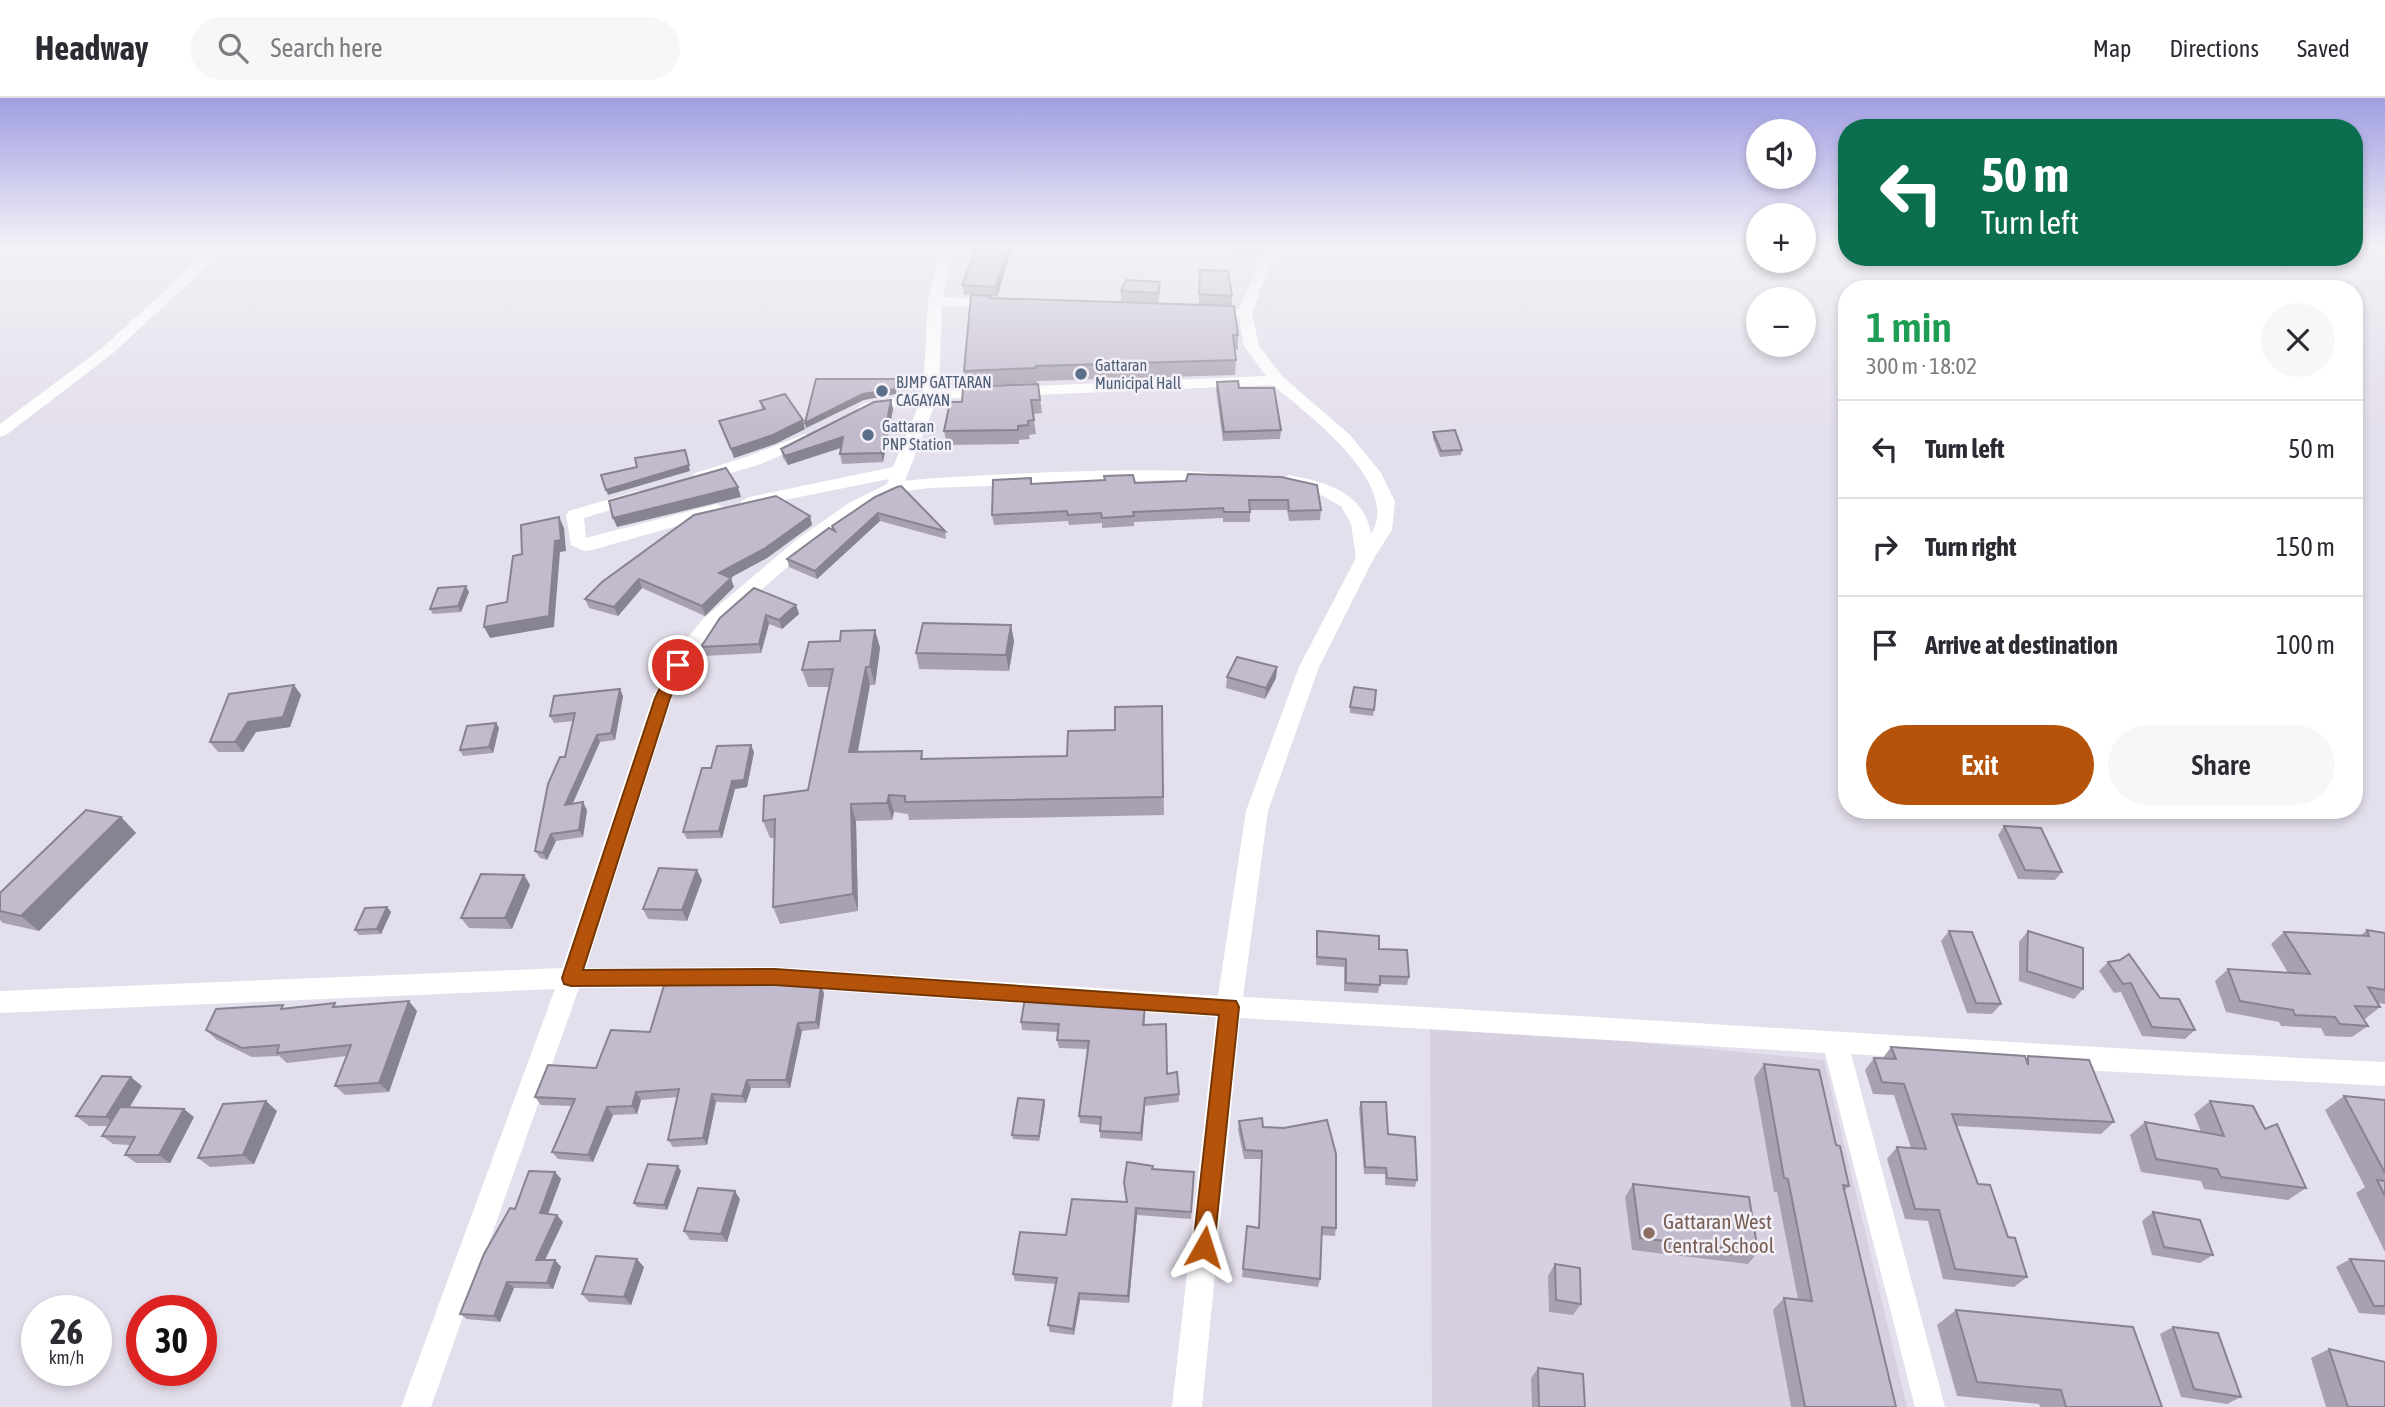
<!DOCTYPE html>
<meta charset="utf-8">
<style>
:root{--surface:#fff;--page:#f7f7f7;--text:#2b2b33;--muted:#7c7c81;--line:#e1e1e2;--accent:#b45309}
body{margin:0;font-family:"Asap Condensed",sans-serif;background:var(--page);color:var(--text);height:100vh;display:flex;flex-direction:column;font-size:26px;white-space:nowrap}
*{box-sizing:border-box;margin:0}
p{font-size:23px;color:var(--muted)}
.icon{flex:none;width:38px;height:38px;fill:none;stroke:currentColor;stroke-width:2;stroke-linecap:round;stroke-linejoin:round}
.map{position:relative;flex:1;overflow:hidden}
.panel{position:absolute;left:1838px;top:182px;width:525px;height:539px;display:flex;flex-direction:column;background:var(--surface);border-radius:28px;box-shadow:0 4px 10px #0003}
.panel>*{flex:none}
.guide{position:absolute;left:1838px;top:21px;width:525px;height:147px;border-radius:28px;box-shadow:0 4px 10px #0003;background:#0b6e4f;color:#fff;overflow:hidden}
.tools{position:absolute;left:1746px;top:21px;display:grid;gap:14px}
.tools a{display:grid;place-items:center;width:70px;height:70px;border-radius:50%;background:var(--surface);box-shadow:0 4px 10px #0003;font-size:35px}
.speed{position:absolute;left:21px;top:1197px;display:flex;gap:14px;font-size:35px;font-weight:700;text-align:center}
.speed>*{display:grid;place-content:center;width:91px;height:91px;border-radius:50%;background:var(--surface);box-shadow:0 4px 10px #0003;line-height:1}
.speed small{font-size:18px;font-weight:400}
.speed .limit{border:10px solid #d22;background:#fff;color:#111}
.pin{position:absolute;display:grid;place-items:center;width:60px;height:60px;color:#fff;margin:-30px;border:4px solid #fff;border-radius:50%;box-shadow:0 2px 7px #0007}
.me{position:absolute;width:77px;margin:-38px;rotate:6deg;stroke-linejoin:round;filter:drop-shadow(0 0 5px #0008)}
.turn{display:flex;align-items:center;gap:24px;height:147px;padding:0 28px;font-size:32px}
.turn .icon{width:91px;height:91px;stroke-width:2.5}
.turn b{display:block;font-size:49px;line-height:60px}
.round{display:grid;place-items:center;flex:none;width:74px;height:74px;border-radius:37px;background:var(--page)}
.overview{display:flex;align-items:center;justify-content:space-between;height:119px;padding:0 28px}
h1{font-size:42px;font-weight:600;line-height:52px;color:#1e9e55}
.cta{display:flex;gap:14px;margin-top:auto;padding:14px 28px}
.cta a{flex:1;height:80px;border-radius:42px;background:var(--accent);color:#fff;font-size:28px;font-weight:600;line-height:80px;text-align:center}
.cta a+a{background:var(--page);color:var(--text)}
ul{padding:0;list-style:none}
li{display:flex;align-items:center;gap:21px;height:98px;padding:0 28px;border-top:2px solid var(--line)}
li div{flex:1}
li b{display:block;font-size:26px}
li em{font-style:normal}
header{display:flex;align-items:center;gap:42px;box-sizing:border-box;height:98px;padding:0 35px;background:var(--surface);border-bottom:2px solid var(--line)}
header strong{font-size:33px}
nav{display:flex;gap:38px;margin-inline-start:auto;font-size:24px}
.search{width:490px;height:63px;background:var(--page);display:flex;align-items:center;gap:18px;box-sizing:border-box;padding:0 24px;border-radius:38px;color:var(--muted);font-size:26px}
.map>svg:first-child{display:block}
.built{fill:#d7d0e0}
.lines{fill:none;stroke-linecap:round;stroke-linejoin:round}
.street{fill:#fff;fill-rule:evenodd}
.wall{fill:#a7a1b0}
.shaded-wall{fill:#888390}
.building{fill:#c2bbcd;stroke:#888390;stroke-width:2}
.route{fill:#b45309;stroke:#753606;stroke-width:2}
.service-dot{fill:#5c6f8a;stroke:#f3f0f8;stroke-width:2.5}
.education-dot{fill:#8d6e63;stroke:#f3f0f8;stroke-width:2.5}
.labels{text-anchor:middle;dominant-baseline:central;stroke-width:5;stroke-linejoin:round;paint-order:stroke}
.far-service-label{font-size:16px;fill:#4e5e75;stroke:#f3f0f8;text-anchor:start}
.near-education-label{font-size:21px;fill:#785e54;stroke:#f3f0f8;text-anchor:start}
</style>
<header>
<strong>Headway</strong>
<div class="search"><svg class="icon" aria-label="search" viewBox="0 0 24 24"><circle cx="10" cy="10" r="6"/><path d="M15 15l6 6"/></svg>Search here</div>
<nav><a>Map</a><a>Directions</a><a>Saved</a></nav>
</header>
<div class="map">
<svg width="2385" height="1309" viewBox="0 0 2385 1309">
<rect width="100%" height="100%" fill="#e4dfec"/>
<path class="built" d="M1430,924L1824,962L1907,1309H1432Z"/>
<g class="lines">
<path class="street" d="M215,147H230L112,256L6,337L0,339V326L102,250Z
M941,147H955L943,199L999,202L1006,206L999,210L942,208L939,292L1266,278L1244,248L1239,220L1206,219L1199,215L1206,211H1239L1259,165L1279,147H1294L1272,167L1261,189L1252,216L1259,248L1283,279L1349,336L1381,375L1395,404L1392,432L1374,460L1319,569L1268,713L1243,899C1624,919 2004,946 2385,964V988L2082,972L1851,956L1945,1309H1915L1825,955L1240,920L1202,1309H1172L1216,919L775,889L579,890L431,1309H401L555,891L0,915V893L562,870L652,600L680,549L703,521L796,442L849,405L887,386L889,381L749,409L740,404L749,399L893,369L920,304L865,315L857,310L865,305L923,294L928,203ZM1273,287C1306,315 1403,386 1371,436C1364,394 1326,384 1289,377L1280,382L1283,386L1313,393L1341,408L1351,426L1356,460L1299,569L1246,713L1218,898L775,869L586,870L672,600L691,562L710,537L809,450L843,424L880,402L898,394L929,390L1164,382L1215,384L1224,379C1211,364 941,378 905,383L937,301Z
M805,336L813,341L811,344L761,366L701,384L692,379L695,375L749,358Z
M637,393L643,394L646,398L643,402L584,420L586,440L717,406L726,411L723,415L592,452L584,453L571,447L566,417L569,413Z"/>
</g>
<path class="wall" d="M978,147H1013L997,199L991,198V200L1199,207L1200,172L1232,198V208L1238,237V252H1235L1236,262L1235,277L1037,283V285L966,288L964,273L971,197H964L962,187Z
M1232,147H1265L1256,157L1232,152Z
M1160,184V195L1158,205L1121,204V193Z
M1217,284L1239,290L1281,332L1280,341L1223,343L1216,292Z
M1038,286L1042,315L1033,316L1036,336L1029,337L1030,341L1019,342V346L947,347L944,333L962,304Z
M891,302L893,311L883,364L842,366L840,356L841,350L788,367L783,360L781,351Z
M760,303L805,331L775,346L734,360L719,323L762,312Z
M1433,334L1462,352L1461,357L1440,359L1433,340Z
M1281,379L1321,412L1320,422L1289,423L1287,412H1250V424H1223V420L1134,424V428L1102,430V425L1069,427L1068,423L994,427L992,417L1031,386L1135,385Z
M875,399L945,433L946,441L880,423L817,481L789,469L787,461L833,432L832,428Z
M810,418L812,427L767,460L730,480L734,489L705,518L642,490L618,518L589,510L585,501Z
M469,494L461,514L433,516L430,511Z
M796,507L799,516L782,531L769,526L761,555L704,558L701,549L720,520Z
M875,532L880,550L875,587H870L858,654L922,653L923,661L1067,658L1162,608L1164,717L909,722L908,716L894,714L892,722L856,723L858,813L780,826L773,809L775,740H770L763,723L808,692L830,589H808L802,572L840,543Z
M1014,543L1009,573L919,571L916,555Z
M1277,569L1276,580L1265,601L1226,590L1227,579Z
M294,587L301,597L290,629L256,634L243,654H218L210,644Z
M623,598L615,642L600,644L572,706L587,712L583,739L556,743L547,762L540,760L535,753L565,659L573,623L554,625L550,618Z
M1350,609L1374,612L1373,618L1350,615Z
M496,625L499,630L493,655L463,658L460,652Z
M754,654L747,689L735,691L722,740L687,741L683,734Z
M121,719L136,735L39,833L3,825L0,822V795Z
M2004,728L2062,774L2055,782L2018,781L1998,737Z
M524,777L530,787L512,831L469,830L461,820Z
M702,782L687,823L648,821L643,811Z
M387,809L391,814L381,836L359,837L355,832Z
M2367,832L2385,835V906L2378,905L2380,909L2365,921H2363L2368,928L2352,939L2325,938L2321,930L2281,928L2279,924L2226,914L2215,883L2228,871L2288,875L2271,846L2284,834L2360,838Z
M1317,833L1379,851L1409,879L1407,887L1380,886L1378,895L1344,893V869L1316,867Z
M1949,833L2001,906L1992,916L1967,915L1941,843Z
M2028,833L2083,891L2074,901L2019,883V844Z
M2108,864L2195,932L2185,941L2142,938L2121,894L2114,895L2099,873Z
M824,895L819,931L802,933L790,990H751L746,1005L716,1004L707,1047L673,1049L668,1042L678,999L641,1002L637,1016L613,1017L593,1064L558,1061L552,1054L572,1008L541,1007L535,999L596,970L650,934Z
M339,909L417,913L389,994L345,997L335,988L347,958L287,965L279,958L252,959L217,942L206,932L286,910Z
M1145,909V927L1167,976L1179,996V1004L1145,1008L1142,1043L1100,1040V1027L1080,1025L1079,1018L1088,951L1059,950L1057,942L1058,934L1022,932L1021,924Z
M1891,949L2026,961L2028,958L2114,1024L2101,1036L1957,1028L1978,1086L2008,1139L2027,1179L2014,1189L1943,1181L1928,1123L1905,1121L1887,1061L1897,1049L1911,1050L1894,997L1873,996L1865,972L1874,960L1882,961Z
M1764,966L1836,1047L1849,1088L1845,1092L1896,1309H1791L1773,1212L1784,1200L1798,1201L1777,1094H1774L1754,980Z
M142,988L130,1009L194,1019L170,1065H136L125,1057L131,1047L113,1046L102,1038L108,1028H89L76,1018Z
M2344,998L2385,1002V1154L2356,1095L2365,1089L2325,1012Z
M2210,1003L2265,1031L2306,1090L2288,1102L2204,1091L2201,1083L2141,1074L2130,1037L2145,1024L2201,1034L2194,1016Z
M1361,1004L1388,1036L1417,1082L1415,1089L1385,1087V1076H1364L1359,1010Z
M1045,1006L1039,1043L1013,1041L1012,1037Z
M277,1013L254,1066L210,1069L198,1060Z
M1239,1023L1263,1029L1336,1130L1335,1138L1322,1137L1320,1181L1318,1189L1242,1179L1247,1128L1259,1130L1261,1061H1244L1238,1032Z
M1153,1071L1194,1081L1191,1121L1137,1117L1129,1205L1080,1202L1074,1237L1050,1234L1048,1227L1056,1186L1015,1183L1013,1176L1066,1137L1126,1104Z
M681,1073L667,1112L637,1109L634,1105Z
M555,1074L561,1081L548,1116L563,1124L545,1162H555L561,1169L553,1191L514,1190L500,1224L467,1221L460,1216Z
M1633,1086L1758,1154L1748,1166L1632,1152L1625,1099Z
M740,1101L727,1144L690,1142L684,1133Z
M2153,1114L2213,1157L2200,1165L2152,1157L2142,1123Z
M2350,1161L2385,1163V1217L2359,1215L2336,1169Z
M1555,1166L1581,1206L1573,1217L1549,1214L1548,1178Z
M644,1169L631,1207L589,1204L582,1196Z
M1956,1212L2162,1309H2040L2039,1306L1957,1298L1937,1227Z
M2173,1229L2241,1299L2227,1306L2181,1299L2160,1236Z
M2329,1251L2385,1309H2326L2311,1260Z
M1538,1270L1585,1309H1532L1531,1280Z"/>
<path class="shaded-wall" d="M1009,147H1013L997,199L996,189Z
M1258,147H1265L1256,157V149Z
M896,281L897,287L896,296L864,302L806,330L805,325L863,296Z
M891,302L893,311L883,364L881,355Z
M803,322L805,331L775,346L734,360L731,351Z
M843,339L846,348L788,367L785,358Z
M685,352L690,373L608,397L606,392Z
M738,389L741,399L617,429L613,420Z
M878,415L880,423L817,481L815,473Z
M810,418L812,427L767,460L722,484L719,475Z
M559,419L564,430L566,453L560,454L554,529L490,540L484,529L549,518L555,443Z
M731,480L734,489L705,518L702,508Z
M639,481L642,490L618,518L614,509Z
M466,488L469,494L461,514L458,508Z
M796,507L799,516L782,531L779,522Z
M766,517L769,526L761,555L759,546Z
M1011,527L1014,543L1009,573L1006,557Z
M875,532L880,550L875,587L870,569Z
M866,569L870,587L854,672L849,654Z
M1277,569L1276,580L1265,601L1266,590Z
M294,587L301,597L290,629L256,634L243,654L235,644L248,624Z
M620,591L623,598L615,642L611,635Z
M496,625L499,630L493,655L489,649Z
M597,637L600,644L569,714L565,707Z
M751,647L754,654L747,689L735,691L722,740L719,733L732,683Z
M889,697L894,714L892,722L887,705Z
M583,704L587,712L583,739L579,732Z
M851,706L856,723L858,813L853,796Z
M121,719L136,735L39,833L21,818Z
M551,736L556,743L547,762L543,755Z
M697,772L702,782L687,823L682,812Z
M524,777L530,787L512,831L505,820Z
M387,809L391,814L381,836L377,831Z
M821,887L824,895L819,931L816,924Z
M409,903L417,913L389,994L379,985Z
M798,925L802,933L790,990L786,982Z
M131,979L142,988L118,1028L106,1019Z
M747,982L751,990L746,1005L742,998Z
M636,994L641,1002L637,1016L632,1008Z
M712,996L716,1004L707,1047L703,1040Z
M1145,1000V1008L1142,1043L1141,1035Z
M1044,1002L1045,1006L1039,1043V1038Z
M266,1003L277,1013L254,1066L243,1057Z
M607,1009L613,1017L593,1064L588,1057Z
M184,1011L194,1019L170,1065L159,1057Z
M678,1068L681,1073L667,1112L664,1107Z
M555,1074L561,1081L546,1121L540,1115Z
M735,1093L740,1101L727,1144L721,1136Z
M1136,1110L1137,1117L1129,1205L1128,1198Z
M557,1117L563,1124L542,1168L536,1162Z
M637,1161L644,1169L631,1207L624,1199Z
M555,1162L561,1169L553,1191L547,1185Z
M507,1184L514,1190L500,1224L494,1218Z
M1079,1195L1080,1202L1074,1237L1073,1231Z"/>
<path class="building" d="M978,147H1009L996,189L962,187Z
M1200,172L1228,173L1232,198L1199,196Z
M1126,182L1160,184L1158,195L1121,193Z
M971,197L991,198L990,200L1234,208L1238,237H1233L1236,262L1036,268V270L964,273Z
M816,281H896L895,291L863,296L805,325Z
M1238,283L1239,290H1274L1281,332L1224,334L1217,284Z
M1038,286L1040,302H1031L1034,322L1028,323V327L1018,328V332L944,333L950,304H962L963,289Z
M785,296L803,322L773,337L731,351L719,323L765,311L760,303Z
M891,302L881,355L840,356L843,339L785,358L781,351L874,304Z
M1455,332L1462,352L1441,353L1433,334Z
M685,352L689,367L606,392L601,377L637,369L635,360Z
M726,370L738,389L613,420L609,403Z
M1188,376L1281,379L1317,387L1321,412L1289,413L1288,402H1249L1250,414H1224L1223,410L1133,414L1134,418L1102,420L1101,415L1068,417L1067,413L992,417L993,382L1031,380V386L1105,382L1104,378L1133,377L1135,385L1186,383Z
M901,388L945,433L878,415L815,473L787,461L829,430L835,433L832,428L875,399L897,389Z
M776,398L810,418L764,451L719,475L731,480L702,508L639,481L614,509L585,501L602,484L694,417Z
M559,419L561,442L555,443L549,518L484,529L487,508L507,504L513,458L522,456L521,427Z
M466,488L458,508L430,511L438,490Z
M754,490L796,507L779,522L766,517L759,546L701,549L720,520Z
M923,525L1011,527L1006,557L916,555Z
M875,532L870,569H866L849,654L922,653L921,661L1067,658L1068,633L1115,632V609L1162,608L1163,699L905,704V698L889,697L887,705L851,706L853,796L773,809L775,721L763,723L764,698L808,692L833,571L802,572L809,544L840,543L841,533Z
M1237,559L1277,569L1266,590L1227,579Z
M294,587L283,619L248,624L235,644H210L229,596Z
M1354,589L1376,592L1374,612L1350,609Z
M620,591L611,635L597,637L565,707L583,704L579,732L551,736L543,755L535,753L548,686L560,659H565L575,615L550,618L554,598Z
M496,625L489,649L460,652L467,628Z
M751,647L744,682L732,683L719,733L683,734L702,670H711L717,648Z
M86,712L121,719L21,818L0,813V795Z
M2004,728L2041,730L2062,774L2025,772Z
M659,770L697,772L682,812L643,811Z
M481,776L524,777L505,820H461Z
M387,809L377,831L355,832L365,810Z
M2367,832L2385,835V892L2368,889L2380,909L2355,908L2368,928L2340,926L2335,919L2295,917L2293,912L2240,903L2228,871L2310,876L2284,834L2369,838Z
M1317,833L1379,838V851L1407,852L1409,879L1380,878V887L1346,885V861L1317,859Z
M1949,833L1972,834L2001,906L1976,905Z
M2028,833L2083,850V891L2027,873Z
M2129,856L2160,900L2179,901L2195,932L2152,929L2131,885L2123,886L2108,864L2120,862Z
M665,884H771L821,887L816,924L798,925L786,982H747L742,998L712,996L703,1040L668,1042L679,991L636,994L632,1008L607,1009L588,1057L552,1054L575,1001L535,999L548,967L596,970L611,932L650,934Z
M1025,900L1145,909L1143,927L1166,926L1167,976L1177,974L1179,996L1145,1000L1141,1035L1100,1033L1101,1019L1079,1018L1089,943L1057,942L1059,926L1021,924Z
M409,903L379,985L335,988L351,947L277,955L279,947L242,950L206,932L216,911L283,907L281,911L335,905L333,909Z
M1891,949L2025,958L2028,967V958L2089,962L2114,1024L1952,1016L1978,1086L1990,1087L2008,1139L2015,1140L2027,1179L1955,1171L1939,1112L1915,1111L1897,1049L1926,1051L1904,986L1882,984L1874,960L1896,961Z
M1764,966L1819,972L1836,1047L1840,1048L1849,1088L1843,1087L1896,1309H1805L1784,1200L1812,1203L1788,1081L1784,1080Z
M102,978L131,979L106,1019L76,1018Z
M2344,998L2385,1002V1075Z
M1018,1000L1044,1002L1039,1038L1012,1037Z
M266,1003L243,1057L198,1060L223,1006Z
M2210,1003L2253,1008L2265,1031L2277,1026L2306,1090L2221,1079L2217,1071L2156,1061L2145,1024L2224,1038Z
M1361,1004H1386L1388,1036L1415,1039L1417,1082L1387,1080L1386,1070L1365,1069Z
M120,1009L184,1011L159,1057H125L135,1039L102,1038Z
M1262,1020L1263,1029L1284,1030L1327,1022L1336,1056V1130L1322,1129L1320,1181L1243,1171L1247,1128L1259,1130L1262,1053L1245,1052L1239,1023Z
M1127,1064L1153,1068L1152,1071L1194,1074L1191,1114L1136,1110L1128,1198L1079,1195L1073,1231L1048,1227L1057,1180L1013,1176L1020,1134L1066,1137L1072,1101L1127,1104L1124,1084Z
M648,1066L678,1068L664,1107L634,1105Z
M529,1073L555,1074L540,1115L557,1117L536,1162H555L547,1185L507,1184L494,1218L460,1216L484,1156L510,1110L515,1111Z
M2377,1082L2385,1083V1098Z
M1633,1086L1749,1099L1758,1154L1640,1140Z
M698,1090L735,1093L721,1136L684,1133Z
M2153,1114L2200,1122L2213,1157L2164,1149Z
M596,1158L637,1161L624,1199L582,1196Z
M2350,1161L2385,1163V1208H2374Z
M1555,1166L1580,1170L1581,1206L1556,1202Z
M1956,1212L2133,1229L2162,1309H2066L2061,1292L1977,1284Z
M2173,1229L2218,1235L2241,1299L2194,1291Z
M2329,1251L2385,1264V1309H2348Z
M1538,1270L1583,1276L1585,1309H1539Z"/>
<linearGradient id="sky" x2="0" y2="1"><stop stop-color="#a19fe2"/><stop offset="0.45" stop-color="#f3f1f6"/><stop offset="1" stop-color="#f3f1f6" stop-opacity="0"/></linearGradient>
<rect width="2385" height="330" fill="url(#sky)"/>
<path class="route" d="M678,562L685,567L670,600L583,872L775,871L1236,903L1239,909L1214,1149L1211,1157L1204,1160L1196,1157L1193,1149L1219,917L775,887L571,888L564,886L562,880L655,600L672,564Z"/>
<g class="service-dot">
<circle cx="1081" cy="276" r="7"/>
<circle cx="882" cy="293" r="7"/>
<circle cx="868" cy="337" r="7"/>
</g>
<circle class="education-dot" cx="1649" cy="1135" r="7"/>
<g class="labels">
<g class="far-service-label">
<text x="1095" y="267">Gattaran<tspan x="1095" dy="18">Municipal Hall</tspan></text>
<text x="896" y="284">BJMP GATTARAN<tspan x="896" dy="18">CAGAYAN</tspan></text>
<text x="882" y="328">Gattaran<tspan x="882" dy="18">PNP Station</tspan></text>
</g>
<g class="near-education-label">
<text x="1663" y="1123">Gattaran West<tspan x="1663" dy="24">Central School</tspan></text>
</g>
</g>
</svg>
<div class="tools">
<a><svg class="icon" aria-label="sound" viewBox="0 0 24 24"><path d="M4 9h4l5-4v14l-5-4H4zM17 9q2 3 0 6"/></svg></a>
<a>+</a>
<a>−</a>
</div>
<div class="speed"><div>26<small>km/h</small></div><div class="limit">30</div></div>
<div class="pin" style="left:678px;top:567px;background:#d93025"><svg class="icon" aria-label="arrive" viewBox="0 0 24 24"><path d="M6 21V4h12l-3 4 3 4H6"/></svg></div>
<svg class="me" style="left:1204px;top:1149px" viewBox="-20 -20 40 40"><path d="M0-17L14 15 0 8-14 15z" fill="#b45309" stroke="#fff" stroke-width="4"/></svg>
<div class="guide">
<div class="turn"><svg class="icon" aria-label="left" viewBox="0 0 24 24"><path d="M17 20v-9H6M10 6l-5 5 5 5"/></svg><div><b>50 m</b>Turn left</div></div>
</div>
<section class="panel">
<div class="overview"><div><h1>1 min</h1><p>300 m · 18:02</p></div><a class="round"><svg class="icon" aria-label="close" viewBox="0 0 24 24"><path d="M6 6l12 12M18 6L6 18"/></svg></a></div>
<ul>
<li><svg class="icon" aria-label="left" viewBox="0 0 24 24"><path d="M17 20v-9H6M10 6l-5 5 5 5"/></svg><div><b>Turn left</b></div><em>50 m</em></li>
<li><svg class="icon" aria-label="right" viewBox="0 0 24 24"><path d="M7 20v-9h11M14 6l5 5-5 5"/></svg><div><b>Turn right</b></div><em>150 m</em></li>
<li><svg class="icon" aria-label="arrive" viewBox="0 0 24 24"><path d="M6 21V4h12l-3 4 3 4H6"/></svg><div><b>Arrive at destination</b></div><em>100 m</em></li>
</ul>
<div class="cta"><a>Exit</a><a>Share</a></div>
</section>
</div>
